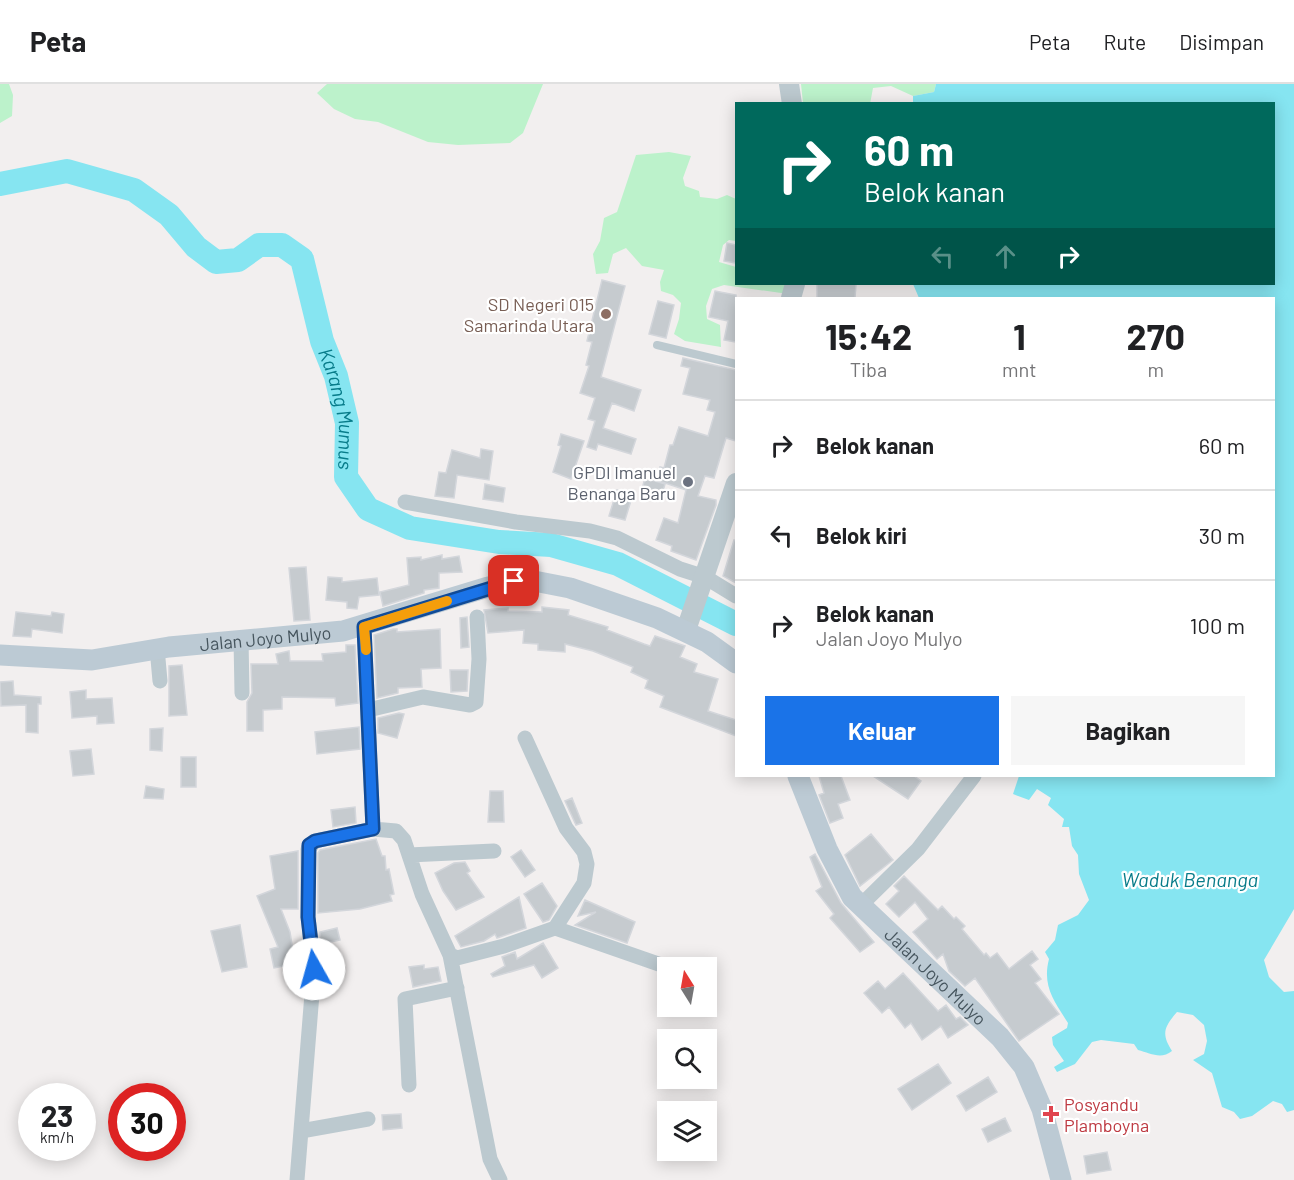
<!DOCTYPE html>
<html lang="id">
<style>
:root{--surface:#fff;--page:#f6f6f6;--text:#202124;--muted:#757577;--line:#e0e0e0;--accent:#1a73e8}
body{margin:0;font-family:Barlow,sans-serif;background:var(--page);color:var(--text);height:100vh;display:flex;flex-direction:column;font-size:22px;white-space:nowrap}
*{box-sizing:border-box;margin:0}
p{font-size:20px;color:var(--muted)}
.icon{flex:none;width:33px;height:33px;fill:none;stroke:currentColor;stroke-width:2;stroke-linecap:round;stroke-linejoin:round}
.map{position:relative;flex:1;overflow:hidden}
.sheet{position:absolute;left:735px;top:213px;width:540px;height:480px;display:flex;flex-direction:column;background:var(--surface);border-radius:0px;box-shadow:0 3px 15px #0003}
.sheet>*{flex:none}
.guide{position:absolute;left:735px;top:18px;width:540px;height:183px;border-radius:0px;box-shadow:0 3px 15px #0003;background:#00695c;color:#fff;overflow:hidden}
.needle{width:39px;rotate:349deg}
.tools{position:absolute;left:657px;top:873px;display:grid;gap:12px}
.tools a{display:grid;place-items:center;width:60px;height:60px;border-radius:0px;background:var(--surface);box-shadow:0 3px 15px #0003;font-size:30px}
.speed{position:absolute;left:18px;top:999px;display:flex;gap:12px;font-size:30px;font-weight:700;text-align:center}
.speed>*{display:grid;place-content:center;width:78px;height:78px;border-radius:50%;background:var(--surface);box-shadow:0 3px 15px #0003;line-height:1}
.speed small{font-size:15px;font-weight:400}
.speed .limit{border:9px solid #d22;background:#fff;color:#111}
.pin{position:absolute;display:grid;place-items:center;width:51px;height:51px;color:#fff;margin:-26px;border-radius:12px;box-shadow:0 3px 9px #0006}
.me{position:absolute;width:66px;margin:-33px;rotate:353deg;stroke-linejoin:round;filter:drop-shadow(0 0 4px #0008)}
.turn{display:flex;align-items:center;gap:21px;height:126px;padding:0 30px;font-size:27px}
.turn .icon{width:78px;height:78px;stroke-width:2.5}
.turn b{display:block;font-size:42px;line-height:51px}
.lanes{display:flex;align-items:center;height:57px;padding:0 30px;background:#0003;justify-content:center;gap:30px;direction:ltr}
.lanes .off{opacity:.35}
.eta{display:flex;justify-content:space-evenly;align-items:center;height:102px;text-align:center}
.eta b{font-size:36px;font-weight:700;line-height:42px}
.action{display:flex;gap:12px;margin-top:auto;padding:12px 30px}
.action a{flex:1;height:69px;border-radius:0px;background:var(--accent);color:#fff;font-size:24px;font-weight:700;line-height:69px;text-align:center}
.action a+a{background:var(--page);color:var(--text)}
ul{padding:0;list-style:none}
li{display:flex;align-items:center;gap:18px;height:90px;padding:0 30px;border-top:2px solid var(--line)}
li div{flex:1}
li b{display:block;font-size:22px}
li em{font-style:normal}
header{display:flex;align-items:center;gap:36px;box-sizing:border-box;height:84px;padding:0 30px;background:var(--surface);border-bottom:2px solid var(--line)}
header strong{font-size:28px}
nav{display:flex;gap:33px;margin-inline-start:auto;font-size:21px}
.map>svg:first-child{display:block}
.green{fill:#bcf2cb}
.water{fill:#86e5f1}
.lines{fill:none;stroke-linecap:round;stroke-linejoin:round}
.river{stroke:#86e5f1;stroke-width:24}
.building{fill:#c6cbcf;stroke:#d3d6db;stroke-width:1.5}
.service{stroke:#bcc9cf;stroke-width:8}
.minor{stroke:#bcc9cf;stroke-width:15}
.tertiary{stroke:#bcc9cf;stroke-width:20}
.secondary{stroke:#bccad4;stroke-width:21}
.route-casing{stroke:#114b97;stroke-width:15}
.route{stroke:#1a73e8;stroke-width:10}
.slow{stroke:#f59e0b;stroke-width:10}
.education-dot{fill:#8d6e63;stroke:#fff;stroke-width:2}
.worship-dot{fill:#6b7280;stroke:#fff;stroke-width:2}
.health-dot{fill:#e0444e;stroke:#fff;stroke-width:2}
.labels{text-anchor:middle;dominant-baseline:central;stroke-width:4.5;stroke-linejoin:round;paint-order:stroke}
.education-label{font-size:18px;fill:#785e54;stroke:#fff;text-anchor:end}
.worship-label{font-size:18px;fill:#5b616d;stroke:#fff;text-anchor:end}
.street-label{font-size:18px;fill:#46555e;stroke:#fff}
.health-label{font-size:18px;fill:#be3a42;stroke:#fff;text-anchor:start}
.water-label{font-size:20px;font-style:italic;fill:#087c8a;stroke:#fff}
</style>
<header>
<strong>Peta</strong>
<nav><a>Peta</a><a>Rute</a><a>Disimpan</a></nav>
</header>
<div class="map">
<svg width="1294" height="1096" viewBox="0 0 1294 1096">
<rect width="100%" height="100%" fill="#f2efef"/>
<path class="green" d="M0,0H9L13,11L12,32L0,39Z
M327,0H543L523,49L510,59L458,61L428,58L378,38L355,35L334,25L317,9Z
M801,0H936L934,8L913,12L891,2L873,4L870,20L803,19Z
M669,68L691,72L683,94L685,102L699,107L700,113L717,115L727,111L736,115V157L729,156L723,161L719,178L736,183V200H792L788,210L724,201L712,205L706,222L707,235L720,241L721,263L685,257L674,250L679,235L681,219L673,211L661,207L660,198L664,186L642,182L626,164L613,170L608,189L596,190L593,170L600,157L604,134L617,128L636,71Z"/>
<path class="water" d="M936,0H1294V825L1264,876L1269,893L1284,908L1294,907V1026L1287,1028L1282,1020L1273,1017L1252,1032L1240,1035L1234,1028L1222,1023L1212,989L1193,976L1204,970L1207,957L1204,941L1193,931L1177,928C1164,943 1161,950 1172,967C1161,976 1150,969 1138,966L1134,960L1101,956L1092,958L1075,980L1057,988L1054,983L1064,977L1053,961L1052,953L1067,944L1068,939C1054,917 1042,902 1049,875L1045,868L1055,856L1058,841L1078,831L1089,816L1079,790L1078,771L1072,762L1069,743H1062L1064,735L1048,721L1051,714L1037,705L1029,716L1013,710L1019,692H1274V214H919L913,200H1274V20L913,19V12L934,8Z"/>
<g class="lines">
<path class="river" id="s1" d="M0,100L67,87L134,106L169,131L196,163L216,178L238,176L259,161H282L302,175L322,257L336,292L347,339L346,393L368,425L410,444L499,458L551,461L618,480L736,540"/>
</g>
<path class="building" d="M727,159L736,161V179L724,177Z
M602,196L625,202L601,293L641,306L634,327L612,319L603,344L636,355L631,370L598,360L596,366L587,363L595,337L588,335L595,314L580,309L589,282L586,281L592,258L587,257Z
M817,200H856L855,214H817Z
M715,207L736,211V258L724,256L728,237L709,233Z
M658,217L674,221L666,254L649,250Z
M683,274L736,286V357L726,354L714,394L705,392L698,412L716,416V421L696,476L671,467L672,462L656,456L664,434L678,439L686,406L656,396L660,383L664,384L670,361H673L679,343L708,352L715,328L707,326L710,316L683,310L690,284L681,282Z
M561,350L584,357L571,395L553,388L561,362L558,361Z
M481,365L493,367L489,396L457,391L454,414L435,412L439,388L446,389L452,366L480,374Z
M645,394L665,400L662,411L642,405Z
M485,400L505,404L503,418L483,415Z
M617,406L633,410L625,436L609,432Z
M734,456L736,457V499L723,492Z
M442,471V475L459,472L462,488L439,489V504L424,506V509L383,522L380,508L409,501L407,474L421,473V476Z
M306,483L310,536L294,537L289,484Z
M328,493L342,494V498L377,494L379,511L359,513L357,525L347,524V518L326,516Z
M542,523L569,526L568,531L608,543L607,546L644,560L650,562L655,552L685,562L680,573L697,580L694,588L718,595L708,627L736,636V652L660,623L664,612L645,604L648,596L631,588L633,583L593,567L565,560V568L538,566V560L523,559L524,546L488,549L484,526L508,524V527L542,528Z
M16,528L51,532L52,528L64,530L62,549L32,545L31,553L13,552Z
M467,533L469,563L461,564L460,534Z
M393,545H397V548L440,545L441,584L421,585L422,603L398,604V609L377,614L374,551Z
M346,561H355L358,619L336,622L335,614L282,613V625L263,626V647H247V618L252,609L251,580H278L276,570L289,567L290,577H323L322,570L346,568Z
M182,581L187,631L169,632V582Z
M450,586H468L467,607L451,608Z
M13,597L14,611L41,613V620H38V649L26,648V621L1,622L0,598Z
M86,606V615L112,614L114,639L97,640V632L72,634L70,608Z
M399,629L404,630L397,654L378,649V634Z
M359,643L360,665L317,670L315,648Z
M163,644L162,667L150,666V645Z
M91,665L94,690L73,692L70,667Z
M181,673H196V703H181Z
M819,692H841L850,716L838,720L843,734L830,739L819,711L824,709Z
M873,692H914L921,697L908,715Z
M146,702L164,705L163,715L144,714Z
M490,707H503L504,738H488Z
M572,714L582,739L576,741L565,717Z
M355,723L356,739L333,743L331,726Z
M871,750L893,776L860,802L845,771Z
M376,755L382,772H385L386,786L389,785L394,810L390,811L392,817L360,825L318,829V769L320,766Z
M521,766L535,786L525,793L511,773Z
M298,767V825H281L290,848L295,880L274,884L270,865L278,863L257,812L275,805L270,772Z
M815,770L841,819L874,858L860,868L830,834L834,830L816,807L822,803L810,773Z
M465,778L470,787L467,789L484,813L456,826L443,807L435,789L454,779Z
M904,792L938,826L942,822L954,835L956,833L965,842L962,845L984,871L986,869L990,874L997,869L1009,885L1032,867L1038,875L1030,881L1041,895L1035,899L1059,930L1019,957L975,894L965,902L949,887L943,870L937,875L913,848L928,835L915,818L899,833L886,820L899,807L894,802Z
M542,799L557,822L549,836L543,838L524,810Z
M519,813L526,844L497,854L495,850L484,857L461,863L455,852Z
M585,816L635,838L627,859L575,841L596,828L578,832Z
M240,841L247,883L222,888L211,847Z
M337,844L340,856L321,860L320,848Z
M543,859L558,884L542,894L534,881L493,893L491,890L505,882L502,873L515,868L517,875Z
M424,881V885L438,883L441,897L413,903L409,883Z
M903,889L938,927L946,921L956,935L960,933L968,941L948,954L941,942L922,956L911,939L905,944L889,923L882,929L864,909L878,897L885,905Z
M938,980L951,999L912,1026L898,1005Z
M988,993L997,1008L966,1027L957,1012Z
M401,1030L402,1044L383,1046L382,1031Z
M1005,1034L1011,1047L988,1058L982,1045Z
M1107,1068L1111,1086L1087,1090L1084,1072Z"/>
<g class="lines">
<path class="service" d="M657,261L736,280"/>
<path class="minor" d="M405,418L516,438L590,447L617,454L680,485L705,493L736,512
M364,543L373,745L396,747L404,756L422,810L450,871L457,874L504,862L555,844L584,799L587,780L584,768L566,744L525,654
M241,555L242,609
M157,564L160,597
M368,626L423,613L470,621L476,618L479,575L477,533
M409,771L494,767
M860,822L918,765L974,692
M555,844L670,884
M450,871L490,1075L500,1096
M409,1001L405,915L457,904
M301,1047L368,1035
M297,1096L314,885L308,833V765L315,757L373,745"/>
<path class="tertiary" d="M789,0L792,20
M791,214L795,200
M686,546L736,399"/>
<g class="secondary">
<path id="s2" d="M0,571L92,576L169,563L343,547L488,503L529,496L570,504L657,534L707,558L736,579"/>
<path id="s3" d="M798,692L827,765L852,813L1000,953L1024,983L1042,1025L1061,1096"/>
</g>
</g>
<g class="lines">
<defs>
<path id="route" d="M314,885L308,833L309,761L315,757L373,745L364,543L514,497"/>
</defs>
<use href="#route" class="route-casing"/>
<use href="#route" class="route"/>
<path class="slow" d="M366,566L364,543L447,517"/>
</g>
<circle class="education-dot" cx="606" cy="230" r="6"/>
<circle class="worship-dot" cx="688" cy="398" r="6"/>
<path class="health-dot" d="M1048 1021h6v6h6v6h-6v6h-6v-6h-6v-6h6z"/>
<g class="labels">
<g class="education-label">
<text x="594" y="220">SD Negeri 015<tspan x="594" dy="21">Samarinda Utara</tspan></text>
</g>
<g class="worship-label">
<text x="676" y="388">GPDI Imanuel<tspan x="676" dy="21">Benanga Baru</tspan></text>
</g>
<g class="street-label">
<text stroke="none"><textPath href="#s2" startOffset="267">Jalan Joyo Mulyo</textPath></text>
<text stroke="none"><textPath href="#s3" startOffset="248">Jalan Joyo Mulyo</textPath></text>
</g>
<g class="health-label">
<text x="1064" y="1020">Posyandu<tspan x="1064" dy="21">Plamboyna</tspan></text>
</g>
<g class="water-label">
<text stroke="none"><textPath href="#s1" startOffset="498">Karang Mumus</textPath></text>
<text x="1190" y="795">Waduk Benanga</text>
</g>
</g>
</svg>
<div class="tools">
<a><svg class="needle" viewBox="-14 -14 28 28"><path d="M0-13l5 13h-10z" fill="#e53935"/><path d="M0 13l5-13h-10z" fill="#757577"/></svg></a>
<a><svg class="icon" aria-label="search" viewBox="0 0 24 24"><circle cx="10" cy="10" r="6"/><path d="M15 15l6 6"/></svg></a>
<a><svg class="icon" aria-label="layers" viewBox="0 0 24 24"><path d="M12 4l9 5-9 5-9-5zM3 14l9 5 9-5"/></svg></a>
</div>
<div class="speed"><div>23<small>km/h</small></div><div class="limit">30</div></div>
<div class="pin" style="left:514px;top:497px;background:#d93025"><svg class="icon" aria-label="arrive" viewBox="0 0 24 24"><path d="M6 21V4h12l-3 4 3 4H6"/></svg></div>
<svg class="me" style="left:314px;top:885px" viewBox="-20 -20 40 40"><circle r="19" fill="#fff"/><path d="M0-13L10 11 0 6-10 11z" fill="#1a73e8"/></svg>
<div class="guide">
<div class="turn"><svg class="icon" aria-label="right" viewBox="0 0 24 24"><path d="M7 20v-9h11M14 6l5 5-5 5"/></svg><div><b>60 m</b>Belok kanan</div></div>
<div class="lanes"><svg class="icon off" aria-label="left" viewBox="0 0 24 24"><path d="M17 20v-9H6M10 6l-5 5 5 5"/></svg><svg class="icon off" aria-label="ahead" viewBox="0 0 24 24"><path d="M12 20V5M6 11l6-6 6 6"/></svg><svg class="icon" aria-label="right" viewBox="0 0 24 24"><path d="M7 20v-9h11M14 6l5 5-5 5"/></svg></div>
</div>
<section class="sheet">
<div class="eta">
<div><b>15:42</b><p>Tiba</p></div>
<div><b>1</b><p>mnt</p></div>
<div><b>270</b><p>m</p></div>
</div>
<ul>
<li><svg class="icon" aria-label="right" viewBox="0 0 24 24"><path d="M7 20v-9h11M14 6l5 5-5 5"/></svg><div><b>Belok kanan</b></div><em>60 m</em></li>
<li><svg class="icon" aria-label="left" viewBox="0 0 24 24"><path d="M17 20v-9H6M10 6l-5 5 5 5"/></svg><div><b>Belok kiri</b></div><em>30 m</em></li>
<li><svg class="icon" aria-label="right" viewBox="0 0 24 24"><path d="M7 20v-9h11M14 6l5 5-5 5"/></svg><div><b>Belok kanan</b><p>Jalan Joyo Mulyo</p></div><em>100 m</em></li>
</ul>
<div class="action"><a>Keluar</a><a>Bagikan</a></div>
</section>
</div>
